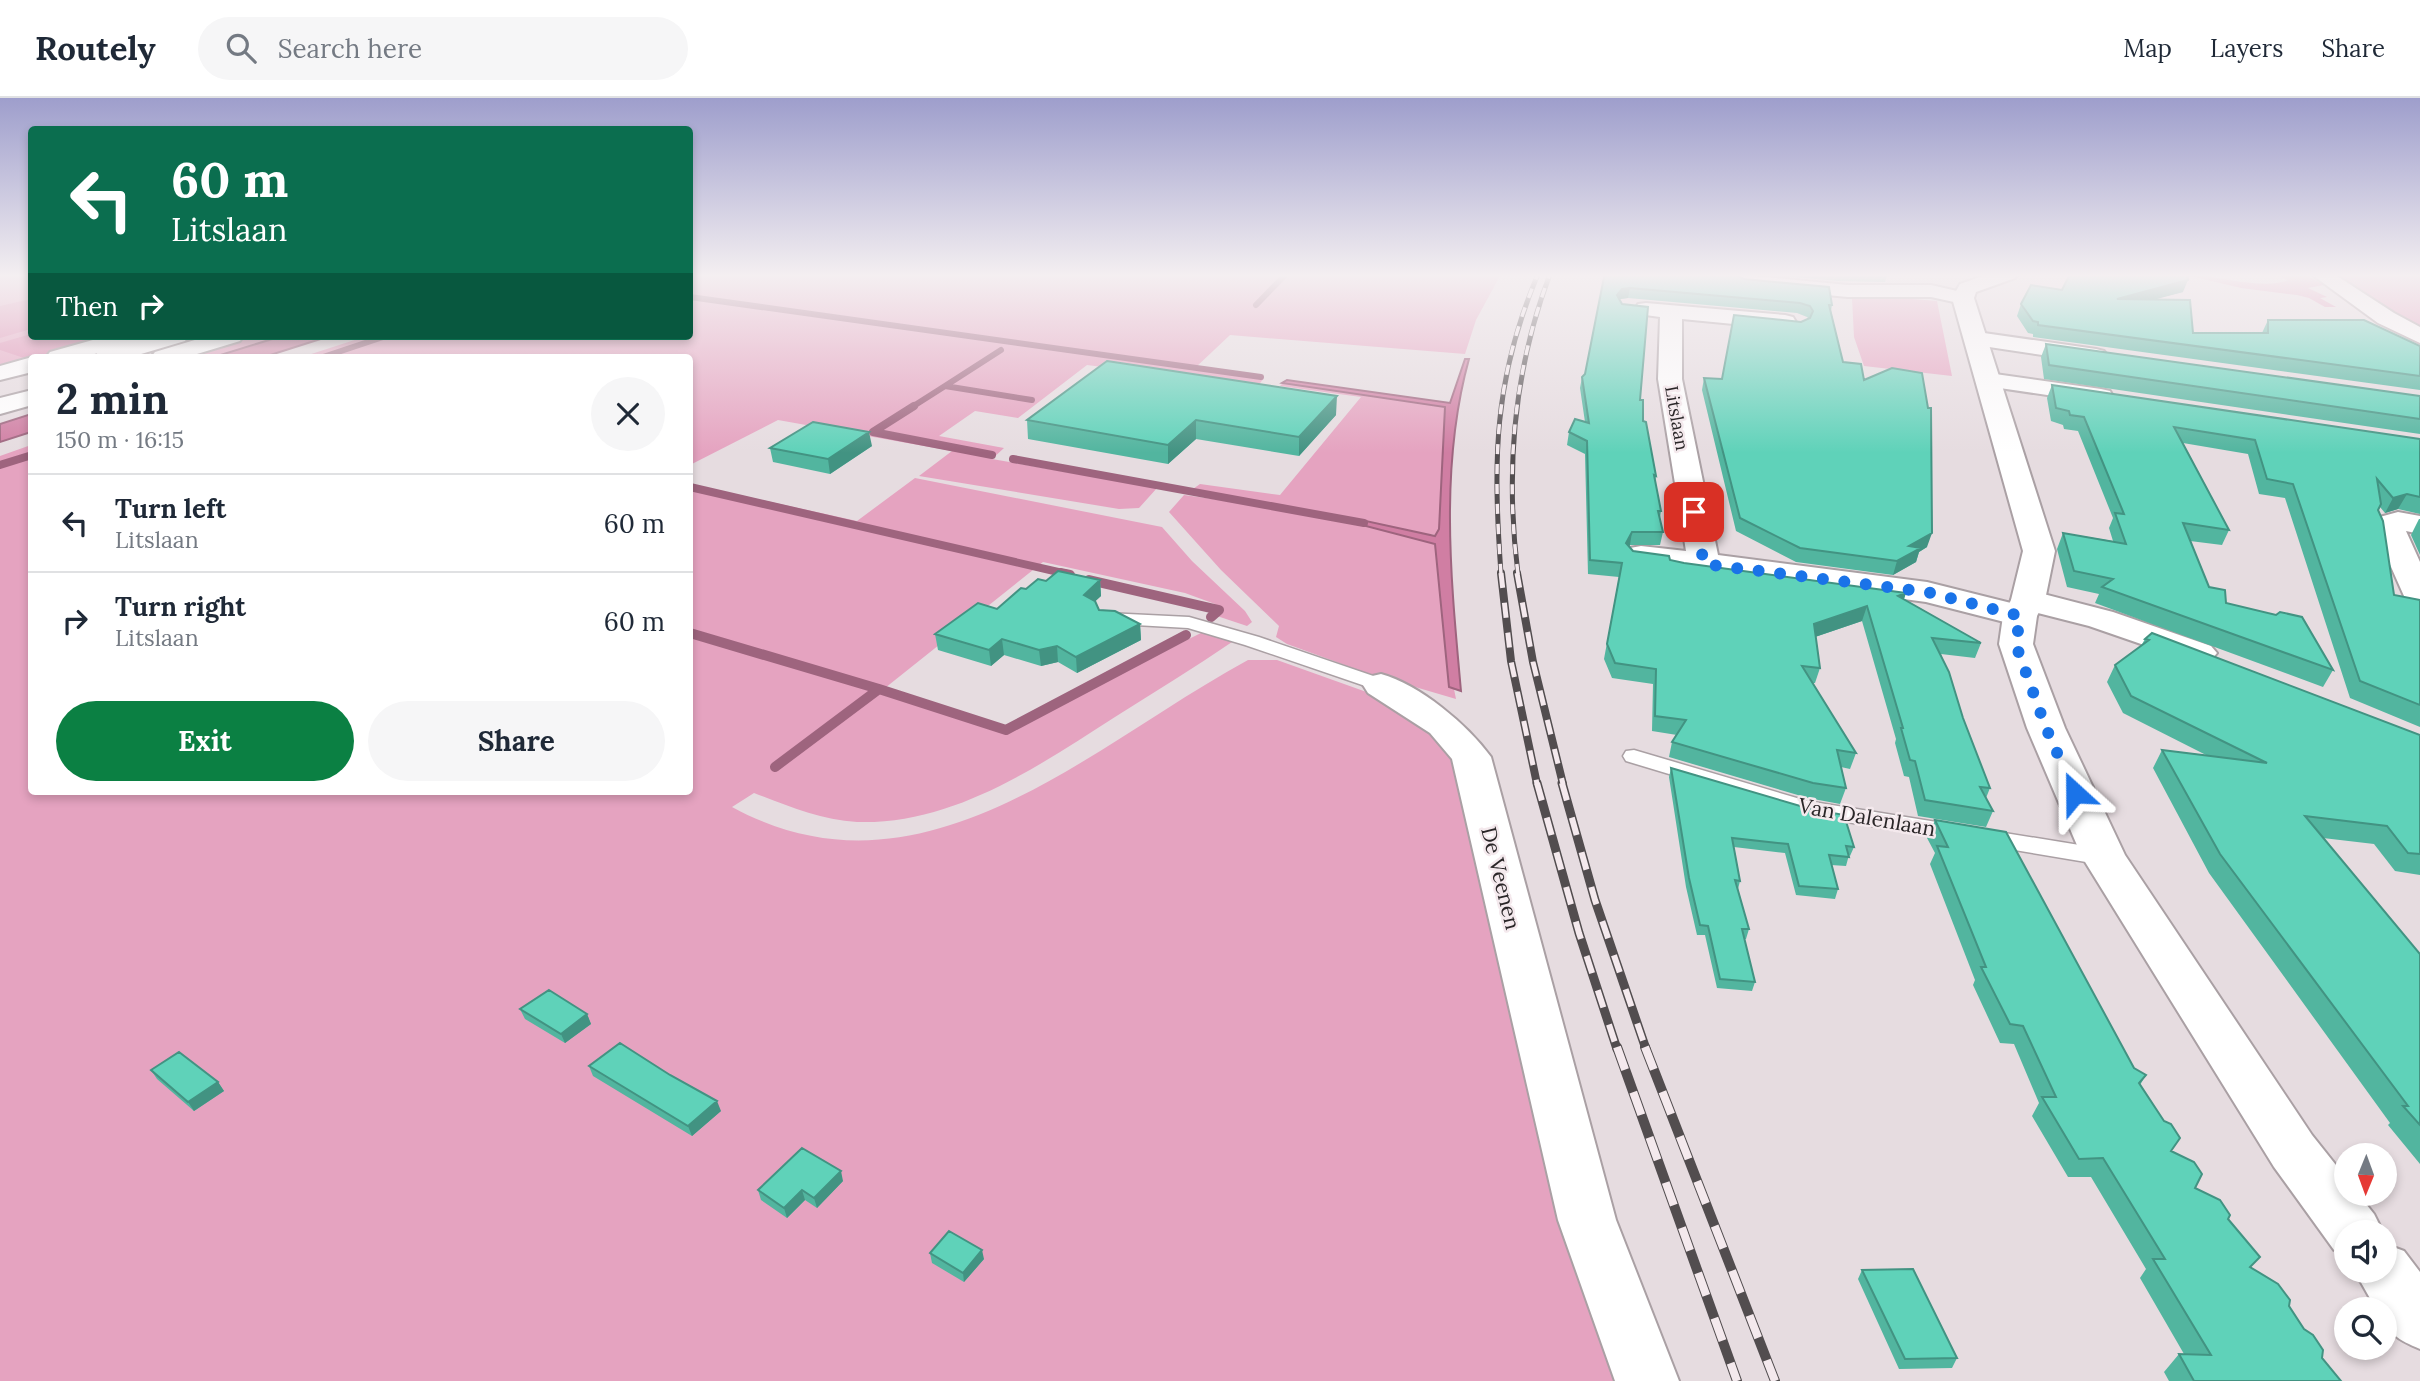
<!DOCTYPE html>
<meta charset="utf-8">
<style>
:root{--surface:#fff;--page:#f6f6f7;--text:#1f2937;--muted:#747a83;--line:#e0e1e3;--accent:#0b8043}
body{margin:0;font-family:Lora,serif;background:var(--page);color:var(--text);height:100vh;display:flex;flex-direction:column;font-size:26px;white-space:nowrap}
*{box-sizing:border-box;margin:0}
p{font-size:23px;color:var(--muted)}
.icon{flex:none;width:38px;height:38px;fill:none;stroke:currentColor;stroke-width:2;stroke-linecap:round;stroke-linejoin:round}
.map{position:relative;flex:1;overflow:hidden}
.panel{position:absolute;left:28px;top:256px;width:665px;height:441px;display:flex;flex-direction:column;background:var(--surface);border-radius:7px;box-shadow:0 4px 10px #0003}
.panel>*{flex:none}
.guide{position:absolute;left:28px;top:28px;width:665px;height:214px;border-radius:7px;box-shadow:0 4px 10px #0003;background:#0b6e4f;color:#fff;overflow:hidden}
.needle{width:46px;rotate:181deg}
.fabs{position:absolute;left:2334px;top:1045px;display:grid;gap:14px}
.fabs a{display:grid;place-items:center;width:63px;height:63px;border-radius:50%;background:var(--surface);box-shadow:0 4px 10px #0003;font-size:35px}
.pin{position:absolute;display:grid;place-items:center;width:60px;height:60px;color:#fff;margin:-30px;border-radius:14px;box-shadow:0 4px 10px #0006}
.me{position:absolute;width:77px;margin:-38px;rotate:336deg;stroke-linejoin:round;filter:drop-shadow(0 0 5px #0008)}
.turn{display:flex;align-items:center;gap:24px;height:147px;padding:0 28px;font-size:32px}
.turn .icon{width:91px;height:91px;stroke-width:2.5}
.turn b{display:block;font-size:49px;line-height:60px}
.then{display:flex;align-items:center;height:66px;padding:0 28px;background:#0003;gap:14px;font-size:26px}
.round{display:grid;place-items:center;flex:none;width:74px;height:74px;border-radius:37px;background:var(--page)}
.headline{display:flex;align-items:center;justify-content:space-between;height:119px;padding:0 28px}
h1{font-size:42px;font-weight:800;line-height:52px}
.cta{display:flex;gap:14px;margin-top:auto;padding:14px 28px}
.cta a{flex:1;height:80px;border-radius:42px;background:var(--accent);color:#fff;font-size:28px;font-weight:800;line-height:80px;text-align:center}
.cta a+a{background:var(--page);color:var(--text)}
ul{padding:0;list-style:none}
li{display:flex;align-items:center;gap:21px;height:98px;padding:0 28px;border-top:2px solid var(--line)}
li div{flex:1}
li b{display:block;font-size:26px}
li em{font-style:normal}
header{display:flex;align-items:center;gap:42px;box-sizing:border-box;height:98px;padding:0 35px;background:var(--surface);border-bottom:2px solid var(--line)}
header strong{font-size:33px}
nav{display:flex;gap:38px;margin-inline-start:auto;font-size:24px}
.search{width:490px;height:63px;background:var(--page);display:flex;align-items:center;gap:18px;box-sizing:border-box;padding:0 24px;border-radius:38px;color:var(--muted);font-size:26px}
.map>svg:first-child{display:block}
.green{fill:#e5a3c0}
.forest{fill:#de8ab0}
.water{fill:#d07ea3;stroke:#9e647e;stroke-width:2}
.lines{fill:none;stroke-linecap:round;stroke-linejoin:round}
.stream-far2{stroke:#9e647e;stroke-width:6}
.stream-far1{stroke:#9e647e;stroke-width:8}
.stream{stroke:#9e647e;stroke-width:10}
.lane-casing{stroke:#aaa0a4;stroke-width:3}
.street-casing{stroke:#aaa0a4;stroke-width:4}
.secondary-casing{stroke:#aaa0a4;stroke-width:4}
.primary-casing{stroke:#aaa0a4;stroke-width:4}
.lane{fill:#fff;fill-rule:evenodd}
.street{fill:#fff;fill-rule:evenodd}
.secondary{fill:#fff;fill-rule:evenodd}
.primary{fill:#fff;fill-rule:evenodd}
.rail-far3-casing{stroke:#524d4f;stroke-width:5}
.rail-far2-casing{stroke:#524d4f;stroke-width:8}
.rail-far1-casing{stroke:#524d4f;stroke-width:9}
.rail-casing{stroke:#524d4f;stroke-width:10}
.rail-far3{stroke:#f4e9ed;stroke-width:3.5;stroke-dasharray:10;stroke-linecap:butt}
.rail-far2{stroke:#f4e9ed;stroke-width:5;stroke-dasharray:15;stroke-linecap:butt}
.rail-far1{stroke:#f4e9ed;stroke-width:6;stroke-dasharray:18;stroke-linecap:butt}
.rail{stroke:#f4e9ed;stroke-width:8;stroke-dasharray:24;stroke-linecap:butt}
.wall{fill:#52b59f}
.shaded-wall{fill:#429382}
.building{fill:#5fd2b9;stroke:#429382;stroke-width:2}
.route{stroke:#1a73e8;stroke-width:12;stroke-dasharray:0 21.6}
.labels{text-anchor:middle;dominant-baseline:central;stroke-width:5;stroke-linejoin:round;paint-order:stroke}
.far-street-label{font-size:18px;fill:#2a2628;stroke:#f4e9ed}
.street-label{font-size:21px;fill:#2a2628;stroke:#f4e9ed}
</style>
<header>
<strong>Routely</strong>
<div class="search"><svg class="icon" aria-label="search" viewBox="0 0 24 24"><circle cx="10" cy="10" r="6"/><path d="M15 15l6 6"/></svg>Search here</div>
<nav><a>Map</a><a>Layers</a><a>Share</a></nav>
</header>
<div class="map">
<svg width="2420" height="1283" viewBox="0 0 2420 1283">
<rect width="100%" height="100%" fill="#e6dce0"/>
<path class="green" d="M0,176H31L32,238L41,259H32L0,270Z
M690,176H1501L1476,222L1465,256L1230,237L1195,270L1264,280L1257,289L1087,267L1018,320L975,313L939,338L1004,350L992,361L1157,390L1139,410L1119,411L919,378L952,353L778,322L690,367V259H302L367,238H690Z
M2332,176H2420V230Z
M1876,198L1937,203L1952,278L1864,268L1854,239L1852,200Z
M249,238H282L214,259H180Z
M1283,285L1445,309L1439,431L1436,437L1363,427L1435,446L1449,588L1454,591L1456,601L1364,574L1287,546L1276,539L1279,528L1221,472L1169,414L1184,397L1341,419L1193,391L1200,386L1280,397L1361,299L1280,288Z
M31,347L32,693H690V386L857,423L915,380L1162,429L1192,463L1245,513L1252,524L1247,528L1214,517L1218,510L1215,506L1185,495L1043,464L880,594L1001,629L1102,584L1203,534L1232,544C1194,570 1154,594 1115,619C1037,669 953,727 857,724C820,722 788,708 754,695L732,709C923,813 1088,649 1248,562H1277L1414,611L1457,656L1627,1283H0V358Z"/>
<path class="forest" d="M2182,176C2211,176 2264,193 2288,182L2274,176C2293,176 2308,176 2324,187L2308,190L2327,199L2320,200L2336,209H2325L2309,200L2297,197L2241,190Z
M31,201V231L0,240V208Z
M31,236L32,238H113L41,259H32L30,262L0,252V245Z"/>
<path class="water" d="M282,238H330L264,259H214Z
M1465,261H1469C1439,369 1451,483 1461,593L1449,589L1435,446L1362,427L1366,423L1435,438L1439,431L1445,309L1282,285L1287,282L1450,305Z
M31,316V334L0,344V326Z"/>
<g class="lines">
<path class="stream-far2" d="M690,199L1261,279
M1256,207L1286,176
M1001,252L945,288L1032,302
M323,259L386,238
M912,309L945,288"/>
<path class="stream-far1" d="M914,308L873,334L992,357
M1013,361L1364,425
M0,367L32,357
M690,389L1067,476"/>
<path class="stream" d="M1060,475L1070,477
M1089,482L1219,512L1211,519
M690,535L879,591
M775,669L879,591L1006,632L1186,537"/>
<defs>
<path id="lane" d="M1107,515L1189,519L1259,539L1388,583L1391,587L1388,591H1374L1245,547L1188,530L1100,525L1098,521L1100,517Z
M1634,652L1807,703L2104,751L2112,754L2116,759L2112,764L2104,767L1805,717L1626,663L1623,658L1626,653Z"/>
<path id="street" d="M1733,176L1848,187H1931L1970,196L1974,200L1970,204L1963,206L1931,199H1848L1742,189L1735,187L1732,183Z
M2311,176H2334L2394,215L2420,229V245L2378,225Z
M1646,205L1785,217L1793,219L1796,224L1793,229L1785,231L1682,221V281L1718,457L1927,484L2015,506L2011,502L2016,495L2028,492L2113,514L2211,548L2217,555L2211,562L2199,566L2089,528L2034,514L2037,518L2032,525L2020,528L1926,504L1630,464L1625,457L1630,450L1641,448L1686,453L1658,281L1660,219L1638,216L1635,211L1638,206Z
M1977,234L2096,251L2104,253L2108,258L2104,263L2096,265L1969,246L1966,241L1969,236Z
M1988,275L2101,291L2110,293L2113,298L2110,303L2101,305L1979,287L1976,282L1979,277Z
M2398,414L2420,418V436L2406,433L2420,464V508L2408,505L2404,498L2372,426L2376,420Z
M1381,576C1419,586 1468,627 1491,659L1616,1122L1679,1283H1615L1558,1122L1452,661L1430,635L1368,595L1363,587L1368,579Z"/>
<path id="secondary" d="M1989,176H2018L2015,180L1976,194L1974,200L2055,453L2045,502L2037,518L2033,546L2065,630L2125,757L2312,1037L2347,1081V1096H2358L2374,1116L2383,1134H2347V1157L2334,1152L2274,1069L2082,759L2027,630L1999,546L2003,518L2011,502L2023,453L1952,200L1960,186Z
M107,238H143L140,243L84,259H46L50,254Z
M32,259V274L0,282V268Z
M2385,1146L2404,1153L2420,1174V1251C2399,1242 2385,1236 2385,1211H2376L2354,1172H2385Z"/>
<path id="primary" d="M153,238H188L185,243L131,259H94L98,254Z
M208,238H243L240,243L187,259H151L155,254Z
M32,292V307L0,316V300Z"/>
</defs>
<use href="#lane" class="lane-casing"/>
<use href="#street" class="street-casing"/>
<use href="#secondary" class="secondary-casing"/>
<use href="#primary" class="primary-casing"/>
<use href="#lane" class="lane"/>
<use href="#street" class="street"/>
<use href="#secondary" class="secondary"/>
<use href="#primary" class="primary"/>
<defs>
<path id="rail-far3" d="M1501,476C1493,362 1493,283 1538,176
M1518,476C1505,373 1513,274 1550,176"/>
<path id="rail-far2" d="M1501,475L1511,563L1537,686
M1517,475L1533,564L1563,686"/>
<path id="rail-far1" d="M1537,685L1579,835L1617,951
M1562,685L1595,802L1646,951"/>
<path id="rail" d="M1617,949L1737,1283
M1645,949L1775,1283"/>
</defs>
<use href="#rail-far3" class="rail-far3-casing"/>
<use href="#rail-far2" class="rail-far2-casing"/>
<use href="#rail-far1" class="rail-far1-casing"/>
<use href="#rail" class="rail-casing"/>
<use href="#rail-far3" class="rail-far3"/>
<use href="#rail-far2" class="rail-far2"/>
<use href="#rail-far1" class="rail-far1"/>
<use href="#rail" class="rail"/>
</g>
<path class="wall" d="M1606,176L1744,181L1832,207L1831,213L1843,264L1864,282L1927,449L1919,454L1916,464L1893,477L1796,464L1736,433L1702,292L1704,280L1721,281L1801,224L1809,221L1807,219L1797,215L1628,200L1620,201L1640,302L1643,323L1656,378L1655,383L1661,413L1660,420L1663,434L1660,447H1630L1629,448L1633,453L1684,465L1906,495L1904,501L1981,545L1975,560L1941,556L1963,620L1990,690L1986,700L1993,713L1986,729L1918,718L1909,679L1904,678L1895,645L1896,641L1862,523L1815,539L1820,570L1815,585H1812L1856,655L1850,671L1841,669L1846,690L1840,706L1808,700L1669,659L1672,644L1677,637L1652,633L1653,586L1612,580L1604,561L1619,479L1588,476L1585,356L1567,347L1569,334L1585,324L1580,290L1582,279L1585,276Z
M1758,176H1888L1885,184L1839,183Z
M2062,192L2183,194L2154,201L2193,235H2262L2268,222L2420,248V292L2033,239V236L2028,235L2017,218L2021,206Z
M2046,246L2420,298V336L2044,281L2041,259Z
M2052,287L2420,341V416L2398,411L2385,415L2380,409L2378,412L2394,497L2420,502V629L2350,600L2285,400L2259,396L2248,356L2183,345L2229,432L2222,447L2190,443L2209,489L2226,505L2333,572L2323,589L2095,505L2099,496L2067,489L2057,451L2063,435L2113,443L2109,430L2113,420L2078,333L2064,331L2063,327L2051,323L2047,300Z
M1336,317L1299,358L1196,341L1168,366L1028,341L1027,322Z
M872,348L830,376L773,364L770,350Z
M2419,421H2420V457L2411,437Z
M1100,482L1101,498L1095,503L1099,512L1140,526L1141,542L1077,575L1058,564L1041,568L1004,557L991,568L938,552L935,536L997,511L1026,491L1046,483Z
M2145,541L2420,637V777L2395,773L2374,746L2323,740L2420,856V1066L2388,1027L2390,1025L2209,775L2153,670L2162,652L2206,657L2123,615L2107,584L2115,567L2141,548Z
M1671,670L1854,749L1850,758L1849,757L1846,768L1831,767L1838,791L1835,801L1796,797L1785,755L1734,749L1740,783L1738,791L1749,831L1746,841H1744L1755,884L1752,893L1717,890L1705,837H1697L1686,789L1669,679Z
M1935,722L2134,970L2146,977L2140,987L2171,1053L2195,1090L2228,1121L2252,1170L2289,1208L2322,1260L2341,1283H2169L2164,1274L2179,1256H2184L2140,1180L2146,1171L2091,1079H2068L2032,1018L2039,1005L2014,946L2000,945L1973,887L1975,882L1930,766L1935,755L1927,740Z
M520,911L587,916L591,926L565,945L525,921Z
M589,968L721,1013L692,1038L593,978Z
M151,972L218,984L224,993L194,1013L157,981Z
M843,1083L817,1110L805,1102L787,1120L761,1102L758,1092Z
M930,1155L984,1161L964,1184L932,1165Z
M1862,1172L1957,1260L1952,1270L1899,1271L1858,1181Z"/>
<path class="shaded-wall" d="M2188,182L2183,194L2112,213L2117,201Z
M1630,190L1628,200L1620,201L1617,197L1622,191Z
M1337,298L1336,317L1299,358V339Z
M1196,322V341L1168,366V347Z
M869,334L872,348L830,376L828,361Z
M2407,396L2398,411L2385,415L2393,400Z
M1632,434L1630,447L1623,459L1626,445Z
M1932,435L1927,449L1919,454L1916,464L1893,477L1897,463L1909,448Z
M1100,482L1101,498L1085,513L1084,497Z
M1906,495L1901,509L1898,498Z
M1867,508L1862,523L1809,541L1814,526Z
M1140,526L1141,542L1077,575L1076,559Z
M1002,541L1004,557L991,568L989,552Z
M1057,548L1058,564L1041,568L1039,552Z
M587,916L591,926L565,945L561,936Z
M218,984L224,993L194,1013L188,1004Z
M717,1003L721,1013L692,1038L688,1028Z
M841,1073L843,1083L817,1110L814,1100Z
M802,1092L805,1102L787,1120L784,1110Z
M982,1152L984,1161L964,1184L963,1175Z"/>
<path class="building" d="M1606,176H1735L1744,181L1829,189L1832,207H1829L1843,264L1861,266L1864,282L1892,270L1922,275L1928,310H1931L1932,435L1909,448L1921,450L1897,463L1800,450L1740,420L1704,280L1722,281L1734,217L1801,224L1810,220L1813,213L1810,208L1800,205L1630,190L1622,191L1617,197L1622,206L1648,209L1640,302H1643V323L1646,324L1656,378L1654,377L1661,413H1658L1663,434H1632L1626,445L1633,453L1669,458L1670,462L1684,465L1906,495L1898,498L1981,545L1932,540L1949,574L1963,620L1990,690L1980,689L1993,713L1925,702L1915,663L1910,662L1901,630H1903L1867,508L1814,526L1820,570L1802,568L1856,655L1837,652L1846,690L1813,685L1672,644L1686,622L1655,618L1656,571L1615,565L1607,546L1622,465L1590,462L1587,343L1569,334L1575,321L1589,325L1582,279L1585,276L1604,179Z
M2070,176H2187L2188,182L2117,201L2190,202L2193,235H2268V222H2364L2420,248V278L2038,227V224L2033,223L2021,206L2031,187L2062,192Z
M2046,246L2420,298V321L2049,267Z
M1107,263L1337,298L1299,339L1196,322L1168,347L1027,322Z
M2052,287L2420,341V399L2407,396L2393,400L2377,381L2381,406L2378,412L2383,423L2394,497L2420,502V607L2360,583L2293,386L2267,381L2255,342L2174,329L2229,432L2183,425L2209,489L2225,492L2226,505L2276,517L2280,514L2302,519L2333,572L2102,489L2113,481L2074,473L2063,435L2126,446L2115,415L2124,416L2084,319L2070,317L2069,313L2056,310Z
M813,324L869,334L828,361L770,350Z
M1058,473L1100,482L1084,497L1095,503L1099,512L1115,513L1140,526L1076,559L1057,548L1039,552L1002,541L989,552L935,536L978,505L997,511L1021,490L1026,491L1038,481L1046,483Z
M2152,535L2420,637V756L2408,755L2387,728L2305,718L2420,856V1027L2403,1008H2408L2220,756L2162,652L2267,665L2131,598L2115,567L2149,542L2145,541Z
M1671,670L1807,710L1844,717L1854,749L1846,748L1849,759L1829,757L1838,791L1799,788L1788,746L1732,740L1740,783L1735,782L1749,831H1742L1755,884L1720,881L1708,828L1700,827L1689,780Z
M1935,722L2006,734L2134,970L2146,977L2139,985L2164,1023L2171,1026L2180,1040L2171,1053L2194,1064L2202,1076L2195,1090L2220,1102L2230,1117L2228,1121L2260,1159L2250,1169L2278,1186L2290,1202L2289,1208L2304,1231L2313,1237L2323,1252L2322,1260L2341,1283H2194L2179,1256L2211,1257L2153,1161H2165L2103,1060L2079,1061L2042,999H2056L2023,928L2010,926L1981,869H1986L1937,748L1948,749Z
M549,892L587,916L561,936L520,911Z
M620,945L670,977L717,1003L688,1028L589,968Z
M179,954L218,984L188,1004L151,972Z
M802,1050L841,1073L814,1100L802,1092L784,1110L758,1092Z
M949,1133L982,1152L963,1175L930,1155Z
M1913,1171L1957,1260L1905,1261L1862,1172Z"/>
<linearGradient id="sky" x2="0" y2="1"><stop stop-color="#9e9ecc"/><stop offset="0.5" stop-color="#f4eff1"/><stop offset="1" stop-color="#f4eff1" stop-opacity="0"/></linearGradient>
<rect width="2420" height="355" fill="url(#sky)"/>
<g class="lines">
<path class="route" d="M1694,414L1704,466L1927,494L2020,518L2016,547L2046,630L2075,695"/>
</g>
<g class="labels">
<g class="far-street-label">
<text transform="translate(1677 320) rotate(80)">Litslaan</text>
</g>
<g class="street-label">
<text transform="translate(1867 719) rotate(10)">Van Dalenlaan</text>
<text transform="translate(1501 780) rotate(76)">De Veenen</text>
</g>
</g>
</svg>
<div class="fabs">
<a><svg class="needle" viewBox="-14 -14 28 28"><path d="M0-13l5 13h-10z" fill="#e53935"/><path d="M0 13l5-13h-10z" fill="#747a83"/></svg></a>
<a><svg class="icon" aria-label="sound" viewBox="0 0 24 24"><path d="M4 9h4l5-4v14l-5-4H4zM17 9q2 3 0 6"/></svg></a>
<a><svg class="icon" aria-label="search" viewBox="0 0 24 24"><circle cx="10" cy="10" r="6"/><path d="M15 15l6 6"/></svg></a>
</div>
<div class="pin" style="left:1694px;top:414px;background:#d93025"><svg class="icon" aria-label="arrive" viewBox="0 0 24 24"><path d="M6 21V4h12l-3 4 3 4H6"/></svg></div>
<svg class="me" style="left:2075px;top:695px" viewBox="-20 -20 40 40"><path d="M0-17L14 15 0 8-14 15z" fill="#1a73e8" stroke="#fff" stroke-width="4"/></svg>
<div class="guide">
<div class="turn"><svg class="icon" aria-label="left" viewBox="0 0 24 24"><path d="M17 20v-9H6M10 6l-5 5 5 5"/></svg><div><b>60 m</b>Litslaan</div></div>
<div class="then">Then<svg class="icon" aria-label="right" viewBox="0 0 24 24"><path d="M7 20v-9h11M14 6l5 5-5 5"/></svg></div>
</div>
<section class="panel">
<div class="headline"><div><h1>2 min</h1><p>150 m · 16:15</p></div><a class="round"><svg class="icon" aria-label="close" viewBox="0 0 24 24"><path d="M6 6l12 12M18 6L6 18"/></svg></a></div>
<ul>
<li><svg class="icon" aria-label="left" viewBox="0 0 24 24"><path d="M17 20v-9H6M10 6l-5 5 5 5"/></svg><div><b>Turn left</b><p>Litslaan</p></div><em>60 m</em></li>
<li><svg class="icon" aria-label="right" viewBox="0 0 24 24"><path d="M7 20v-9h11M14 6l5 5-5 5"/></svg><div><b>Turn right</b><p>Litslaan</p></div><em>60 m</em></li>
</ul>
<div class="cta"><a>Exit</a><a>Share</a></div>
</section>
</div>
